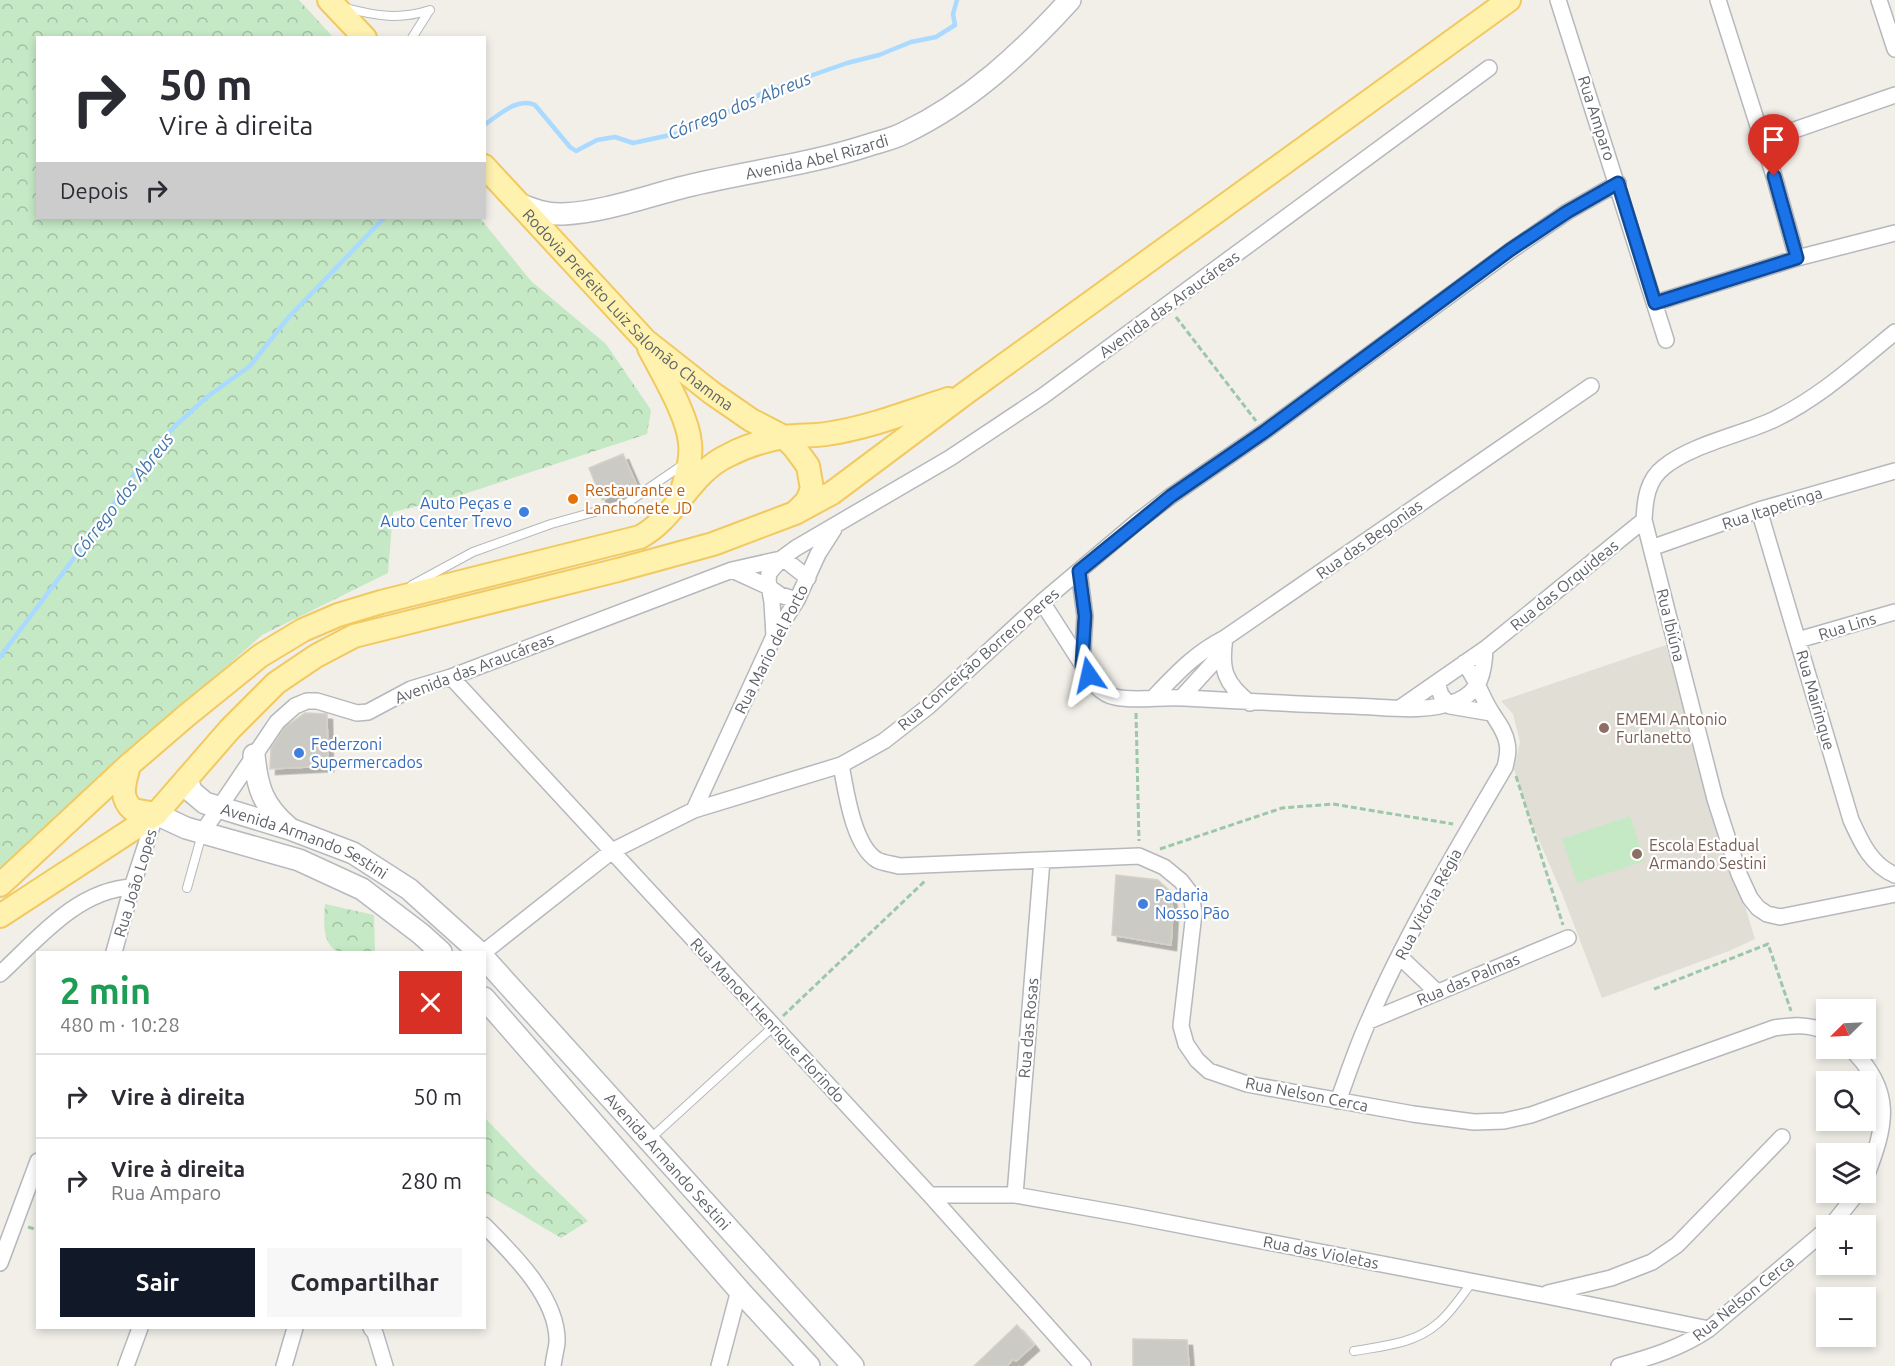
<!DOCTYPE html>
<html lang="pt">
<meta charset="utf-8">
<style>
:root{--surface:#fff;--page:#f7f7f7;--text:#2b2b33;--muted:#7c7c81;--line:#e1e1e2;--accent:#111827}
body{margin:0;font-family:Ubuntu,sans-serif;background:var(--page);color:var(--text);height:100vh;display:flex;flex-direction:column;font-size:22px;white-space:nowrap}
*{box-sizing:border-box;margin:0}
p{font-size:20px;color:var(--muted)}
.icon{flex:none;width:33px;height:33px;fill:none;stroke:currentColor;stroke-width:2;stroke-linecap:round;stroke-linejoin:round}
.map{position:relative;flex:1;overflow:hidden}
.sheet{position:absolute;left:36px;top:951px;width:450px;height:378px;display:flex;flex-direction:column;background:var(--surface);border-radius:0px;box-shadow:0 3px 9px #0003}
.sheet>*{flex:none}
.guide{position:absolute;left:36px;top:36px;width:450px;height:183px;border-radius:0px;box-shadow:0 3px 9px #0003;background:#fff;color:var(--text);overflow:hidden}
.needle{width:39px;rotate:246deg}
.buttons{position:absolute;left:1816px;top:999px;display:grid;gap:12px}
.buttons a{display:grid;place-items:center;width:60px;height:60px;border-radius:0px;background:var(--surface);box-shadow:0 3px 9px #0003;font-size:30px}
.pin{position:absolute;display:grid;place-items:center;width:51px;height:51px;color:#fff;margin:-62px -26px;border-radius:50% 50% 50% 0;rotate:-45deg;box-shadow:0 0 6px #0007}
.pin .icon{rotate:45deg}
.me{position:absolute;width:66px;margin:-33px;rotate:349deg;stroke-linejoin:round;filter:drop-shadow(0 0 4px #0008)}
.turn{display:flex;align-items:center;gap:21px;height:126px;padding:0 24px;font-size:27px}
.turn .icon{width:78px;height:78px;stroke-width:2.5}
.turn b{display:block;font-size:42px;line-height:51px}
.then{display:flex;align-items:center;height:57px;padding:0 24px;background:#0003;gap:12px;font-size:22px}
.round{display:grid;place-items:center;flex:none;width:63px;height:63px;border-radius:0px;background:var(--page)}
.head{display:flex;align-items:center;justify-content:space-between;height:102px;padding:0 24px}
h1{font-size:36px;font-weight:600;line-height:45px;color:#1e9e55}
.button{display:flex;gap:12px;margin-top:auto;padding:12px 24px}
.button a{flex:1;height:69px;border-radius:0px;background:var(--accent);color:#fff;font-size:24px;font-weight:600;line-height:69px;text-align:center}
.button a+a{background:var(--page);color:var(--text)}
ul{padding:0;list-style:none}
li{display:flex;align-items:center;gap:18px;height:84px;padding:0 24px;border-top:2px solid var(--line)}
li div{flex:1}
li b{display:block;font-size:22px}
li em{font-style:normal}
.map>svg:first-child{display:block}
.education{fill:#e1ded6}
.green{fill:#c5e8c5}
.forest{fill:url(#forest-crowns)}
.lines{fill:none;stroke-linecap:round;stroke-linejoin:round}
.stream{stroke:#aadaff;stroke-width:4.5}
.building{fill:#cccac5;stroke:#d6d1c6;stroke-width:1.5;filter:url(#shadow)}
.lane-casing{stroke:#b5b8bc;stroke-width:10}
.street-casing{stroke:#b5b8bc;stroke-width:18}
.secondary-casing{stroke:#b6babf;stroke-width:24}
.primary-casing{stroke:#f2c960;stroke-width:26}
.path{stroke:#9cc7a9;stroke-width:3;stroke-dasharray:6 3;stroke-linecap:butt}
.lane{stroke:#fff;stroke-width:8}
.street{stroke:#fff;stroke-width:15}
.secondary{stroke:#fff;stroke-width:21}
.primary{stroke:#fff2af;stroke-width:22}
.route-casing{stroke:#114b97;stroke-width:15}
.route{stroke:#1a73e8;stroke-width:10}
.food-dot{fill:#e8710a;stroke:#fff;stroke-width:2}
.shop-dot{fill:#3f7fe0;stroke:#fff;stroke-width:2}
.education-dot{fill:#8d6e63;stroke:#fff;stroke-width:2}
.labels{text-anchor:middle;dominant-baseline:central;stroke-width:4.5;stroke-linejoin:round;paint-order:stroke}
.street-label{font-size:16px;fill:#5f6368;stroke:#fff}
.food-label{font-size:16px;fill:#c56008;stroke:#fff;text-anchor:start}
.shop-label{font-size:16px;fill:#366cbe;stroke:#fff;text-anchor:start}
.education-label{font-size:16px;fill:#785e54;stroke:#fff;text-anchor:start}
.water-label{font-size:18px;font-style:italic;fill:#4174aa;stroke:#fff}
</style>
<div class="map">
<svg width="1895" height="1366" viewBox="0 0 1895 1366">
<defs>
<pattern id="forest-crowns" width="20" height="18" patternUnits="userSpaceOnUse" patternTransform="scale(1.5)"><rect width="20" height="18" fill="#c5e8c5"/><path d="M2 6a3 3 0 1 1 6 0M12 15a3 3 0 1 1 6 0" fill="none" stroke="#a3c0a4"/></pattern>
<filter id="shadow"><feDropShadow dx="5.5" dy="5.5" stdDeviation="0" flood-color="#0004"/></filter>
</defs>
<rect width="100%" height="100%" fill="#f1efe8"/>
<path class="education" d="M1666,645L1755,939L1729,951L1602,998L1561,891L1529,817L1514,769L1520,742L1513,714L1501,701Z"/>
<path class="green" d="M1630,816L1645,861L1577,883L1562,839Z"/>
<path class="forest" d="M0,0H299L333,37L38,38V218H480L531,281L606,344L651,410L647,434L455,497L393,512L388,573L262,635L0,869Z
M325,904L374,915L375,952C365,953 349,955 340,952C321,946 324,920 325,904Z
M484,1117L532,1167L588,1221L561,1238L485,1193Z"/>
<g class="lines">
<path class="stream" d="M484,125C499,115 517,97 535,105L570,147L576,151L597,140L615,137L633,143L675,134L735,109L764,92L847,63L879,55L911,42L936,37L955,25L953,14L957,0
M0,657L98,526L135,473L174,427L207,397L250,366L288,318L384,218"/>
</g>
<path class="building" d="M623,454L637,486L602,500L589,468Z
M305,713L327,714L328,766L270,769L271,748L284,728Z
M1116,875L1158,880L1166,888L1171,897L1173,910L1171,945L1112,935Z
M1017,1325L1034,1345L1016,1361L1013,1359L1007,1366H974Z
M1133,1339L1187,1340L1189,1366H1133Z"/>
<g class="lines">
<defs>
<path id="lane" d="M346,8C376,16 400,20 430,10
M412,38L429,11
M412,585L473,552L551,524L627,503L684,464
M187,888L202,834
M651,1138L774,1026
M1354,1351C1383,1346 1414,1344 1437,1324C1451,1313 1462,1295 1473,1281"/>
<path id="street" d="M1558,0L1666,340
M1718,0L1774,176L1797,258
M1879,0L1895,49
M1763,141L1895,95
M1655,303L1797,258L1895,233
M1895,332C1856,364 1819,398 1773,420C1740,435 1691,445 1664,467C1647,480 1645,500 1644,520L1715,799L1739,874L1750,898L1758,908L1767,914L1780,917L1895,894
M1759,510L1851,820C1861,842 1871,865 1895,875
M1651,548L1759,510L1895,471
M732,570L769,587L780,595L797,600
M1079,571L1085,616L1082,665
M1042,602L1096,686C1101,691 1107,696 1115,697C1137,702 1162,696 1184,698C1240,701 1296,704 1353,706C1387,707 1424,714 1457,701C1481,691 1484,672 1485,649
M774,636L772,602L768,580L769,573L781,559L796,548L950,458L1043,396L1489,68
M1225,638C1220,669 1225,684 1250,703
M1798,640L1895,612
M451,677L930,1195L1083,1366
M1437,683L1441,695L1450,706L1491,713
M1153,698C1177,673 1194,654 1225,638L1591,386
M1181,698L1223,652
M1400,708L1485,649L1644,520
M841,765C846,791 853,845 877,860C883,863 892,864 899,866L1139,856L1164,867L1181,881L1191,894L1194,913L1181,1026L1186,1044L1197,1060L1209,1071L1247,1084L1413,1114L1474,1122L1504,1121L1531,1115L1774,1028C1793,1025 1809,1024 1827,1032
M694,810L774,636L797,600L818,554L834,529
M202,833L277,722L295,706L307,701H317L357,713L368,712L411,689L451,677L732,570L781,559L789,563L808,578
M114,952L132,887L156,814
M484,952L612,851L694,810L841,765L884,741L929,706L1042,602L1137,522L1171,496L1264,432L1510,251L1567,212L1618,183
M1399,956L1437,992
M0,974C38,939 77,890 132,887
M1369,1021L1568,938
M1850,1048C1895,1091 1886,1125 1866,1177
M1338,1101C1348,1074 1357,1046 1369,1020C1407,932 1457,849 1505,767C1507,758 1509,751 1507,743C1505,731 1498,723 1492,713C1481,697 1477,678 1464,663
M930,1195H1015L1128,1215L1542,1295L1709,1329
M1015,1195L1042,860
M484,1225C513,1254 559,1299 557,1343C556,1350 554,1358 553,1366
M1831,1226L1858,1192
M0,1263L38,1161
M1548,1293L1611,1278L1652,1262L1677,1245L1782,1137
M371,1328L375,1333L385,1366
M126,1366L140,1328
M284,1366L295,1328
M719,1366L739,1290
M1619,1366C1651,1357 1681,1348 1709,1329L1827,1229"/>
<g id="secondary">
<path id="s1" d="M519,204C534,210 547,215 563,214C607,212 649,195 692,185C751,171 811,164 869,145C881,141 893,139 904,133C969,102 1022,53 1070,0"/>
<path d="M254,755C257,787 263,806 288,827"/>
<path id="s2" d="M186,779L192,792L205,803L290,829L353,853L409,889L479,952"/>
<path d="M156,814L186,828L299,860L362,889L421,934L441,952"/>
<path id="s3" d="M484,958L853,1366"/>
<path d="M484,998L739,1290L809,1366"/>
</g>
<g id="primary">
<path d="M329,0L365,38"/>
<path id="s4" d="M484,166L646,341L712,393L751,420L784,437L794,447L808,466L812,489L807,501L796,512"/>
<path d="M649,348C662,373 688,416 690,443C692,460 686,477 681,494"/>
<path d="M129,765C125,782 118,797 133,810L156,814"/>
<path d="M0,885L129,765L186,716L260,656L303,630L338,615L381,602L640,537C677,517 689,473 729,455C746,446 766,440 785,437C799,435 812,436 826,434C868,428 908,412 948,399"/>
<path d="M0,916L156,814L230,729L276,683L316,656L354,636L618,570L713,544L795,513L832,493L967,392L1509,0"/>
</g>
</defs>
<use href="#lane" class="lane-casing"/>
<use href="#street" class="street-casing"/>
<use href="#secondary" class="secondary-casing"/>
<use href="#primary" class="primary-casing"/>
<path class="path" d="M1176,317L1256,421
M1136,713L1139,841
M1516,776L1563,925
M1160,849L1282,808L1333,804L1453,824
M1654,989L1768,944L1791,1011
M783,1016L926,880
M28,1227L38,1230"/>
<use href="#lane" class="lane"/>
<use href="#street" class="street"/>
<use href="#secondary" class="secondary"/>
<use href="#primary" class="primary"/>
</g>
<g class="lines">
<defs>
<path id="route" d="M1089,675L1082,665L1085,616L1079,571L1171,496L1264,432L1510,250L1567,212L1618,183L1655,303L1797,258L1774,176"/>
</defs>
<use href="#route" class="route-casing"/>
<use href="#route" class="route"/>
</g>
<circle class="food-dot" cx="573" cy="499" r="6"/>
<g class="shop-dot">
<circle cx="524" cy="512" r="6"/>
<circle cx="299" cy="753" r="6"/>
<circle cx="1143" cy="904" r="6"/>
</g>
<g class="education-dot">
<circle cx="1604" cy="728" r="6"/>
<circle cx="1637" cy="854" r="6"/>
</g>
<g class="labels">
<g class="street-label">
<text transform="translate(1597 118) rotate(72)">Rua Amparo</text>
<text stroke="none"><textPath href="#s1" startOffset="306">Avenida Abel Rizardi</textPath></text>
<text transform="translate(1169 304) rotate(-36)">Avenida das Araucáreas</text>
<text stroke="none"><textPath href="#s4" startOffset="204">Rodovia Prefeito Luiz Salomão Chamma</textPath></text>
<text transform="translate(1772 508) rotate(-18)">Rua Itapetinga</text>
<text transform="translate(1369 539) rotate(-35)">Rua das Begonias</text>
<text transform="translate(1564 585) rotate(-39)">Rua das Orquideas</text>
<text transform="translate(1671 625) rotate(76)">Rua Ibiúna</text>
<text transform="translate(1847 626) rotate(-17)">Rua Lins</text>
<text transform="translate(771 649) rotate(-63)">Rua Mario del Porto</text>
<text transform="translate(978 659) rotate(-41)">Rua Conceição Borrero Peres</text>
<text transform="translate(474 668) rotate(-21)">Avenida das Araucáreas</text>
<text transform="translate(1816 700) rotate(74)">Rua Mairinque</text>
<text stroke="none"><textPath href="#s2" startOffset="138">Avenida Armando Sestini</textPath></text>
<text transform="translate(135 883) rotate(-73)">Rua João Lopes</text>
<text transform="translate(1428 904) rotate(-62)">Rua Vitória Régia</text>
<text transform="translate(1468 979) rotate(-23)">Rua das Palmas</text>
<text transform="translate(768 1020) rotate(47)">Rua Manoel Henrique Florindo</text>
<text transform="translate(1028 1028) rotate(-85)">Rua das Rosas</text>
<text transform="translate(1307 1094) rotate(11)">Rua Nelson Cerca</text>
<text stroke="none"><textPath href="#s3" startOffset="274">Avenida Armando Sestini</textPath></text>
<text transform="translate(1321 1252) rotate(11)">Rua das Violetas</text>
<text transform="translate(1743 1298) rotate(-39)">Rua Nelson Cerca</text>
</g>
<g class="food-label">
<text x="585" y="490">Restaurante e<tspan x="585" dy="18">Lanchonete JD</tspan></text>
</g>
<g class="shop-label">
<text x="512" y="503" text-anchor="end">Auto Peças e<tspan x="512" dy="18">Auto Center Trevo</tspan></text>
<text x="311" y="744">Federzoni<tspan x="311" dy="18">Supermercados</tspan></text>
<text x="1155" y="895">Padaria<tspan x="1155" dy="18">Nosso Pão</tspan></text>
</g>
<g class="education-label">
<text x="1616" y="719">EMEMI Antonio<tspan x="1616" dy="18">Furlanetto</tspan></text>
<text x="1649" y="845">Escola Estadual<tspan x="1649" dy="18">Armando Sestini</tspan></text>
</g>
<g class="water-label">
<text transform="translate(739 105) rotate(-22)">Córrego dos Abreus</text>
<text transform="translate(122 495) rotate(-52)">Córrego dos Abreus</text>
</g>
</g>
</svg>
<div class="buttons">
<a><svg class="needle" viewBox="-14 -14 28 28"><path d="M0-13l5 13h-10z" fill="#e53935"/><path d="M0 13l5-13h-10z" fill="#7c7c81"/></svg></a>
<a><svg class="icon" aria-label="search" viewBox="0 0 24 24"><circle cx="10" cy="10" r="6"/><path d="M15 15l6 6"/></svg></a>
<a><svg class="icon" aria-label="layers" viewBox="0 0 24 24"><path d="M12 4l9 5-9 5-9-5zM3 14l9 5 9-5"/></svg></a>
<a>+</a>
<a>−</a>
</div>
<div class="pin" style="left:1774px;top:176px;background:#d93025"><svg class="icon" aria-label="arrive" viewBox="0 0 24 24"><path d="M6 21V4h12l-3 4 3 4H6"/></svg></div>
<svg class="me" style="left:1089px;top:675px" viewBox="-20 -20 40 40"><path d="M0-17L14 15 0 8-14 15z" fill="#1a73e8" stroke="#fff" stroke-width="4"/></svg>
<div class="guide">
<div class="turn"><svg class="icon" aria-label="right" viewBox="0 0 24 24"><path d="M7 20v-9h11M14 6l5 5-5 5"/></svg><div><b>50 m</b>Vire à direita</div></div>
<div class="then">Depois<svg class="icon" aria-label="right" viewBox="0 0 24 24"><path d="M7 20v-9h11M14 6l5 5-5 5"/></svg></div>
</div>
<section class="sheet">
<div class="head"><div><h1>2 min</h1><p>480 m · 10:28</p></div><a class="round" style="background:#d93025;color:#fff"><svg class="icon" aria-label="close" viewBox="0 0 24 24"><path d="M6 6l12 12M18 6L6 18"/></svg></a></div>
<ul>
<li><svg class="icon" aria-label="right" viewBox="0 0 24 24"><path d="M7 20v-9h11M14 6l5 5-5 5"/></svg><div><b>Vire à direita</b></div><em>50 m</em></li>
<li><svg class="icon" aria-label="right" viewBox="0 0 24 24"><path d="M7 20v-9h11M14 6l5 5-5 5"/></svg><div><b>Vire à direita</b><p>Rua Amparo</p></div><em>280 m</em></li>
</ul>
<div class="button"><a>Sair</a><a>Compartilhar</a></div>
</section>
</div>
